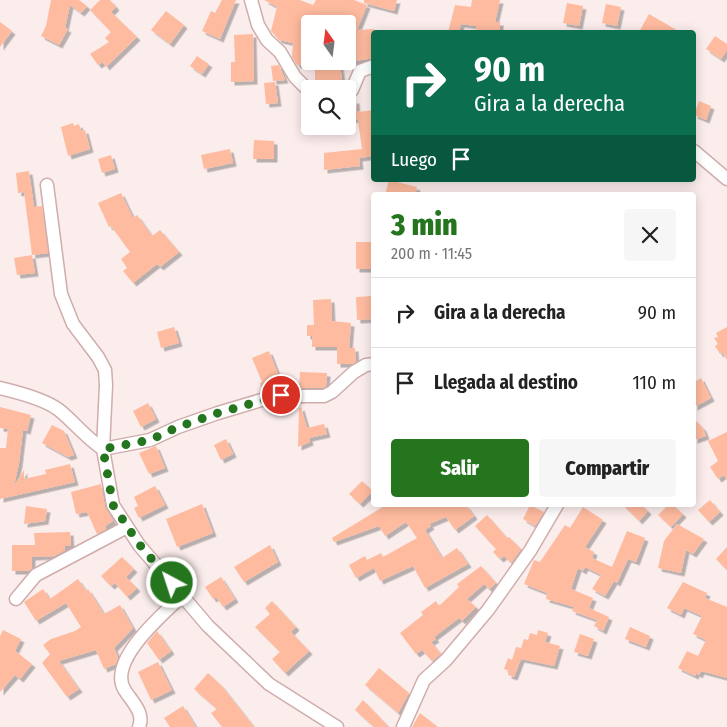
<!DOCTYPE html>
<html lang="es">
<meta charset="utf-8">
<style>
:root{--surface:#fff;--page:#f6f6f6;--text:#222;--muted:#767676;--line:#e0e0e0;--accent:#25751e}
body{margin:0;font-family:"Fira Sans Condensed",sans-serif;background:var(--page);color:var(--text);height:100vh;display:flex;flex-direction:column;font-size:19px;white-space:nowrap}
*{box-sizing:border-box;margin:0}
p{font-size:16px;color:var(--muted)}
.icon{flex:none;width:28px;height:28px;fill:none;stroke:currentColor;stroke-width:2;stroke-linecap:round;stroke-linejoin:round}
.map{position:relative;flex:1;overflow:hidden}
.side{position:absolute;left:371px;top:192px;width:325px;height:315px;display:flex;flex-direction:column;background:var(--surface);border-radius:5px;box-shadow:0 2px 12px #0003}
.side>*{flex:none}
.top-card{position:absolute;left:371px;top:30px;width:325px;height:152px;border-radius:5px;box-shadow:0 2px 12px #0003;background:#0b6e4f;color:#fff;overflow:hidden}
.needle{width:32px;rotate:346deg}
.fabs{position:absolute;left:301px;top:15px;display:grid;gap:10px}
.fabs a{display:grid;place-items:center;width:55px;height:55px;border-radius:5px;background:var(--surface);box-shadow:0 2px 12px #0003;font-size:25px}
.pin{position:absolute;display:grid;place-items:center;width:42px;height:42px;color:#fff;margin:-21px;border:2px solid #fff;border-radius:50%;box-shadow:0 1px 5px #0007}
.me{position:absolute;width:55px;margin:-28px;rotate:320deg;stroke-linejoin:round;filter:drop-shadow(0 0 4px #0008)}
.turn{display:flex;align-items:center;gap:18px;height:105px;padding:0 20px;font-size:22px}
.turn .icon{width:65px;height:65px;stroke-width:2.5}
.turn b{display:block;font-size:35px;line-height:42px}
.then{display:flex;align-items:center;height:48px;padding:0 20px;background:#0003;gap:10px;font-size:19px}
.round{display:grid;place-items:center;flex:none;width:52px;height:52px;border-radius:5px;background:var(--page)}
.summary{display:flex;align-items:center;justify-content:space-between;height:85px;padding:0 20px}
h1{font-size:30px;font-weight:800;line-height:38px;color:var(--accent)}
.primary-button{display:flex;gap:10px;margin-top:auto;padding:10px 20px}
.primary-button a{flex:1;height:58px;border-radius:5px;background:var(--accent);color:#fff;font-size:20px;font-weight:800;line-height:58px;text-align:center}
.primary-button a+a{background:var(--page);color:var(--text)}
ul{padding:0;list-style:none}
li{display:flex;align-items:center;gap:15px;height:70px;padding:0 20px;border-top:1px solid var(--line)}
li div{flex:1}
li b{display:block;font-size:19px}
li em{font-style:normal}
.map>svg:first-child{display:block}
.building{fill:#febb9f;filter:url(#shadow)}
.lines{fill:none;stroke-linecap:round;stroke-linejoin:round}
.street-casing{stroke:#cfadac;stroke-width:15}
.street{stroke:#fff;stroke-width:12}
.route{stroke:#25751e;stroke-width:9;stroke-dasharray:0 16.2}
</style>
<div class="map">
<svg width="727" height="727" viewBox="0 0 727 727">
<defs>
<filter id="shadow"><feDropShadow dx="3.5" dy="3.5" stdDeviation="0" flood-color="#0004"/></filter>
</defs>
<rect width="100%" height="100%" fill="#fbedec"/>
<path class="building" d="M51,0H79L87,6L81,13L70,5L65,28L68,29L59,45L41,36L46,26Z
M100,0H110L116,7L111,12L137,37L106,67L103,62L98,65L90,54L109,42L105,38L111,32L90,10Z
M222,0H236L220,39L202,31L211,11L215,13Z
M264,0H300L313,5L316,0H354L367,5L357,30L374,29V58L348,62V24H310V65H297L292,57L293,43L279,40L271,31L277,7Z
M364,0H397L394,11L364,3Z
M472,0H500L495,22H500V32H477L476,26L461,24L459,32H448L455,5L471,7Z
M567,3L583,6L579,26L563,23Z
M606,4L621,7L617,26L602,23Z
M166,11L184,25L170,44L151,30Z
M649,14L680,32H639Z
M0,22L12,31L0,47Z
M253,34L254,81L231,82V62H235L234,35Z
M715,36L727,44V50L721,59L706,49Z
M197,56L209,64L202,74L190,66Z
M279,65L285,80L273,81L271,66Z
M340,65L342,80L315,83V67Z
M275,82L278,103L266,104L264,83Z
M356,100L357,112L374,110V156L359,158L360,166L324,170V153L362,149L357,114V119L348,120V101Z
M699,101L711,106L706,120L694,115Z
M73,123L74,126L79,124L81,131L85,130L90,149L68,156L61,127Z
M254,140L274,141V159H253Z
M230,149L233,163L204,169L201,155Z
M111,155L115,169L102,173L98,159Z
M29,171L34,207L42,206L48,253L32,255L24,192L18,193L16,173Z
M389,180L417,187L415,195H385Z
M121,193L133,218L137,215L152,236L160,230L179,252L160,267L157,264L133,283L123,271L127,268L121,259L130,252L111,226L109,227L98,203Z
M356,242H374V269H356Z
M32,255L35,273L17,275L14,258Z
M372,296L374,319L357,320L356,297Z
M331,299L332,321L351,323L349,348H355L356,362L352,364H337V347H312V336H307V325H314L313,300Z
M174,327L179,343L161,348L157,332Z
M727,327V360L722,352L720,354L715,346L718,344L714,338L718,337L716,333Z
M269,351L283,387L262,391L260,383L262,382L252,358Z
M300,372L327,373L326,386L322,388H299Z
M701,378L711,398L694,407V382Z
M148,403L156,419L141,427L133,411Z
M0,407L31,415L27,431L23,430L19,463L14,486L24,470V479L46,474L45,470L70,464L75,482L0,499V448H6L8,429L0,428Z
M301,407L307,428L324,424L327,434L309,438L310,442L298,447L299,408Z
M694,419L703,428L706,436L694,440Z
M52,425L64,431L74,455L68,457L42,443Z
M727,432V480L724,475L718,479L710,467L718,461L708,441Z
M226,439L233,454L221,460L214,445Z
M156,446L165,468L149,474L139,453Z
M362,481L373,491L360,504L349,494Z
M101,484L105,507L113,521L105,526L106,529L97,534L87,512L76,514L71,492Z
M155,486L165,505L139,518L134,508L138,506L134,497Z
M710,500L720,512L709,522L698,510Z
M202,504L213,533L177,547L166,519Z
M386,505H466L474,516L455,530L446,517L429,524L431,526L425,530L442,558L457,548L468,564L425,588L413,566L380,581L374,568L356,578L349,565L365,556L367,560L381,553L383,557L417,538L406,522L385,536L379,526L334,542L332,538Z
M530,505L544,512L535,526L523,519Z
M623,505H642L648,511L639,521Z
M668,505H673L683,514L671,527L658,515Z
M26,506L47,509L45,521L24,524Z
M583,507L603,520L585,547L594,552L592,558L612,567L627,531L645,538L636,562L628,559L617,583L614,581L605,596L592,589L601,575L585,567L583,571L578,568L571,589L593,598L589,608L609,617L603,631L594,626L597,620L572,611L574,607L546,599L547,593L524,584L534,560L540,562L565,525L570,528Z
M487,515L507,538L509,537L521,549L511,563L504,556L500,559L493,552L496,549L475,526Z
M677,524L704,539L693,554L686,550L681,573L658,568L664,541Z
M70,532L71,546H65V550L54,556L32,557V568L29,571H12V545H35L34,533Z
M270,545L278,562L244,582L234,567Z
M727,547V570L716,559Z
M122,557L134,569L126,577L137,588L127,597L115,583L111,586L101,576Z
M481,566L496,583L489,589L484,584L467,599L476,607L462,621L459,618L434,637L436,639L431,642L441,654L432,661L422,650L416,654L400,633L423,615L421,612L436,601L439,606L459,587L457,584Z
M221,577L235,599L223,607L216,597L213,599L205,587Z
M78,579L86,591L88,589L104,614L120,605L133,628L114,648L118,657L116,664L104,669L96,650L59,661L79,689L67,697L42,663L50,654L43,645L51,639L75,631L81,627L66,603L36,621L24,602L43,589L50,599Z
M683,582L707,593L705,598L727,607V678L701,671L699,675L696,673L695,676L678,668L687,651L698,656L706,640L693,634L702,616L684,608L681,615L667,608Z
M272,601L296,627L291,632L309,651L285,673L272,659L280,652L255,627L270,614L265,608Z
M630,627L650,636L646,647L625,639Z
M3,630L21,639L15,651L32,664L20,679L15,675L0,692V636Z
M538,630L548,633L545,642L560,646L554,666L521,659L514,677L508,675L509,671L504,669L508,658L512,660L516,647L521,648L524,639L528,640L530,633L537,635Z
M157,631L171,651L159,660L147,643Z
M580,634L594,639L588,656L574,652Z
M158,662L172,690L151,700L138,672Z
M379,668L409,693L398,713L365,685Z
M208,673L221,685L254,727H222L211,713L217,709L194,689Z
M363,700L389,727H374L355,710Z
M183,706L196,727H170L164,718Z
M420,713L438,727H412Z"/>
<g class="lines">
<defs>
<path id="street" d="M251,0L258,25L267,40L280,52L295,77L310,92
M348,92L352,90L360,71L374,66
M694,151L727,179
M47,185L61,294L73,324L98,357L105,370L106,385L103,449L150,440L178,427L218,413L275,396H324L332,392L354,372L366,365L374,364
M0,388C17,392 45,399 59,410C74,422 86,438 103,449L113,505L139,545L208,626L269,684L337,727
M16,599L36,575L127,527
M139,727C145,712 131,701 124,689C108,660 164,613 183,595
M403,727L424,680L446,660L488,610L530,551L557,505"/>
</defs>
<use href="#street" class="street-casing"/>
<use href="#street" class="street"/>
</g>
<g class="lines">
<path class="route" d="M172,583L139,544L113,505L103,449L150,440L178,427L218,413L281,395"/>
</g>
</svg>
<div class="fabs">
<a><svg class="needle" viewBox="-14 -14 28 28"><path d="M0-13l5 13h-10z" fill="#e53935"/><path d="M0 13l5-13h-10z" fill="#767676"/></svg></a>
<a><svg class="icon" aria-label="search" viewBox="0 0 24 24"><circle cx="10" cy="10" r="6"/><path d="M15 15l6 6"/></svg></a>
</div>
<div class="pin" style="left:281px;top:395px;background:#d93025"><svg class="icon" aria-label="arrive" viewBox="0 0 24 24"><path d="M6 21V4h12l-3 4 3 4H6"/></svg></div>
<svg class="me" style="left:172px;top:583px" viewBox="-20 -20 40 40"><circle r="17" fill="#25751e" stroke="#fff" stroke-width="3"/><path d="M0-11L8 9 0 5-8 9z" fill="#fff"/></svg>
<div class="top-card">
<div class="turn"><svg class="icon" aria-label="right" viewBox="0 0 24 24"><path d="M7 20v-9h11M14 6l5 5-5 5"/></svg><div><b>90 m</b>Gira a la derecha</div></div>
<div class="then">Luego<svg class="icon" aria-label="arrive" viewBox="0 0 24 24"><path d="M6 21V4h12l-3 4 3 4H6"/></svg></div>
</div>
<section class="side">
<div class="summary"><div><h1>3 min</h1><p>200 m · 11:45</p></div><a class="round"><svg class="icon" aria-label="close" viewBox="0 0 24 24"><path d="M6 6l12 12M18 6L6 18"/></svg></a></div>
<ul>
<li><svg class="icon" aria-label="right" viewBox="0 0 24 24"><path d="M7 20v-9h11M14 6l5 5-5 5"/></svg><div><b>Gira a la derecha</b></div><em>90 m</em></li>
<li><svg class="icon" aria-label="arrive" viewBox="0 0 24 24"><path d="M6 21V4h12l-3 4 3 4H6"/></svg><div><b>Llegada al destino</b></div><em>110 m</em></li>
</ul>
<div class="primary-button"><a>Salir</a><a>Compartir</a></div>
</section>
</div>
